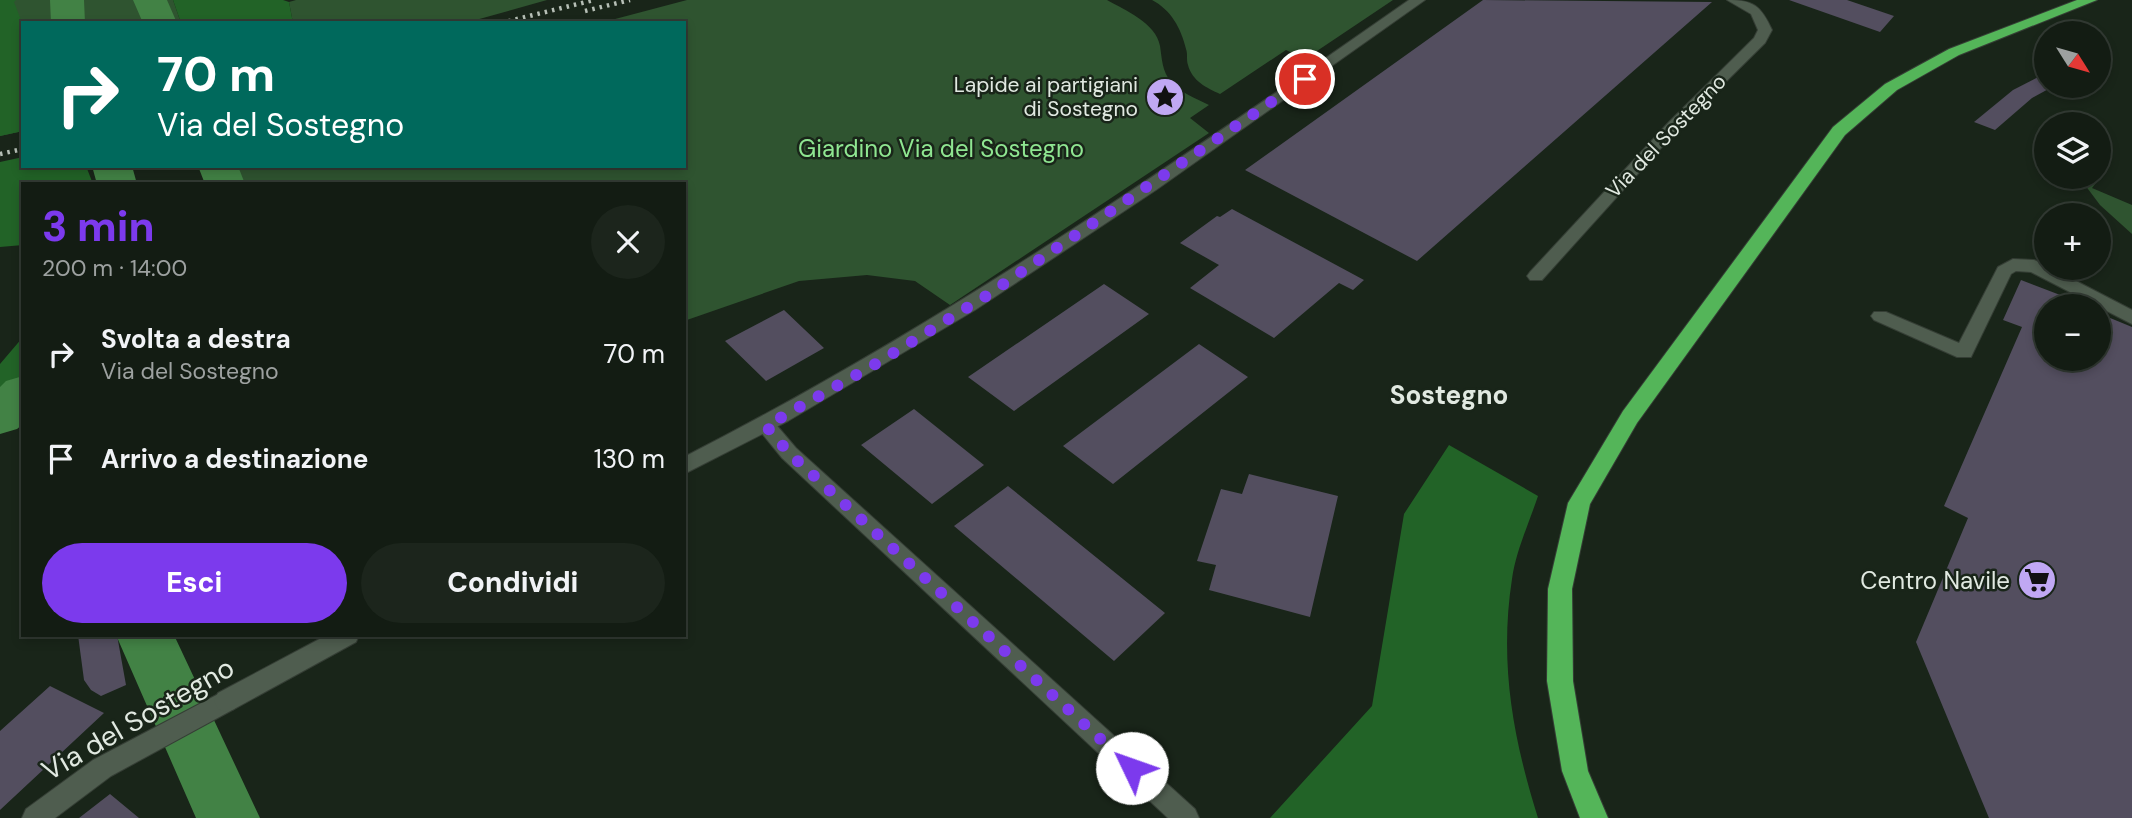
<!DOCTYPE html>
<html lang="it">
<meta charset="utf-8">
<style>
:root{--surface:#131c13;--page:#1c251c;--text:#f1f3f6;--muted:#9da1a0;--line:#323a33;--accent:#7c3aed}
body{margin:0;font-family:"DM Sans",sans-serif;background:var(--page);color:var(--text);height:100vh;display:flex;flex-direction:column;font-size:26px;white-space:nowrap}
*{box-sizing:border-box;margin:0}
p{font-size:23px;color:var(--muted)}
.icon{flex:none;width:38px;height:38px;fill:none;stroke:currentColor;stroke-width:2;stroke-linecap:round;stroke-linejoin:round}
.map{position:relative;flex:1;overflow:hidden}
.panel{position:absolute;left:21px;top:182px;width:665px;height:455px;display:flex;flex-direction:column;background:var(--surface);border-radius:0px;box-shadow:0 4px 10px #0003,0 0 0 2px var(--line)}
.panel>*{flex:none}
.top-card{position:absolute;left:21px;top:21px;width:665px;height:147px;border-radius:0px;box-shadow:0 4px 10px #0003,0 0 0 2px var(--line);background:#00695c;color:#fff;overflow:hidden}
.needle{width:46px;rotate:127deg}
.fabs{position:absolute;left:2034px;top:21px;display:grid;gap:14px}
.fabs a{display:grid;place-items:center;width:77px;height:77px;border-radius:50%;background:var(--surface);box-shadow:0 4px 10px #0003,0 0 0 2px var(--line);font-size:35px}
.pin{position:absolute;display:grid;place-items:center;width:60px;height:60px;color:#fff;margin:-30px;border:4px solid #fff;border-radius:50%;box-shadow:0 2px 7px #0007}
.me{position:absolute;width:77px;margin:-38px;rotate:312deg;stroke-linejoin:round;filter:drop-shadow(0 0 5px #0008)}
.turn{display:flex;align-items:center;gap:24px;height:147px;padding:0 21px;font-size:32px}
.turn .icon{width:91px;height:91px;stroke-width:2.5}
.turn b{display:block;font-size:49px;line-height:60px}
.round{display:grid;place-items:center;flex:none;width:74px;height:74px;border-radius:37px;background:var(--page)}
.summary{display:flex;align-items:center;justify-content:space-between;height:119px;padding:0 21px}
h1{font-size:42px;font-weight:800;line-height:52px;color:var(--accent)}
.button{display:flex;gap:14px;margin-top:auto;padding:14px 21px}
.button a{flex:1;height:80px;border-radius:42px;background:var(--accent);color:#fff;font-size:28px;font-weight:800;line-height:80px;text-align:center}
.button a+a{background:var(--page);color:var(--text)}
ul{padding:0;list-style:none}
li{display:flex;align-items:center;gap:21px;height:105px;padding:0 21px}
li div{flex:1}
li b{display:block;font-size:26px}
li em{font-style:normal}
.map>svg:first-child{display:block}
.green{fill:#2f5430}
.forest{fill:#226327}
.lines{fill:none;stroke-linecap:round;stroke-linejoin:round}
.canal{fill:#428245;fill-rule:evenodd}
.building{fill:#534e5f}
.service-casing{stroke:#353e35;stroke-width:2}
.minor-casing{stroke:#353e35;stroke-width:2}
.motorway-casing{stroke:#353e35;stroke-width:2}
.service{fill:#4f5d4f;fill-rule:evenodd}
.minor{fill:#4f5d4f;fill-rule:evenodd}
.motorway{fill:#54b559;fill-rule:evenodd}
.rail{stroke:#b6bfb6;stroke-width:4.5;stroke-dasharray:2.5 5;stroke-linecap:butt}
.route{stroke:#7c3aed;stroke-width:12;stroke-dasharray:0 21.6}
.labels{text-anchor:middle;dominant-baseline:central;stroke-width:5;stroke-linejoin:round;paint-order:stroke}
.far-poi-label{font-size:21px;fill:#e1e9e1;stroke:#192519;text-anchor:end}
.far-street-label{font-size:21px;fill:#e1e9e1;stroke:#192519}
.park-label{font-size:24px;fill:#8fe691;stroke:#192519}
.poi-label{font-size:24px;fill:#e1e9e1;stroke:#192519;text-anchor:end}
.neighbourhood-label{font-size:26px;font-weight:bold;fill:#e1e9e1;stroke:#192519}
.near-street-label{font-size:28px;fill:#e1e9e1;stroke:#192519}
</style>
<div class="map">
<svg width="2132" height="818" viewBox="0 0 2132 818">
<rect width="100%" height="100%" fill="#192519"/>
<path class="green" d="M0,0H173L181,23H23V131L0,136Z
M296,0H547L465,23H293L289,2Z
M687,0H1107C1125,10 1156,23 1160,46C1162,59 1162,71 1171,82C1179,92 1197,99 1209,105L1190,118L1209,133L950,305L915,281L867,275L799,281L684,321V184H243L238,166H684V23H600Z
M1152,0H1393L1305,59L1286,50L1220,94C1207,88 1192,81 1188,65C1186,60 1188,54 1186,49C1181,28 1171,10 1152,0Z
M2098,175L2101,176L2092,188L2132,205V234L2100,205L2079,177Z"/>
<path class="forest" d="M0,0H16L14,2L23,25V131L0,136Z
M173,0H283L289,2L293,23H181Z
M23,157V166H86L93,184H23V245L0,247V162Z
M23,337V374L0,395V364Z
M1449,445L1538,496C1529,523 1516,551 1512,579C1499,663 1513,738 1538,818H1270L1372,706L1404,514Z"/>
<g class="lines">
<path class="canal" d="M50,0H84L85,23H51Z
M133,0H167L177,23H143Z
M92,166H132L137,184H97Z
M198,166H238L245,184H205Z
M23,376V424L17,429L0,434V387L6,381Z
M116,635H174L260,818H196Z"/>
</g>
<path class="building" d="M1483,0L1712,2L1417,261L1245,170Z
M1789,0H1847L1894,16L1880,32Z
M2046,73V86H2054L2032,98L1995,130L1974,122L2013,90Z
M1232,209L1364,280L1353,290L1339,283L1274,338L1190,288L1219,265L1180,243L1217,216L1220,217Z
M2021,280L2089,306H2046V359H2098V313L2132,327V818H1989L1916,642L1968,518L1944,506L2022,327L2003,320Z
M1104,284L1149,314L1014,411L968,377Z
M784,310L824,348L766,381L725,341Z
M1199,344L1248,377L1113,484L1063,446Z
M914,409L984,465L932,504L861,445Z
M1249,474L1338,496L1310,617L1209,590L1216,565L1197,561L1221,489L1242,494Z
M1008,486L1165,613L1114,661L954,526Z
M78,635H117L126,685L101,696L91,690L84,680Z
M50,686L104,713L0,810V731Z
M110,794L139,818H79Z"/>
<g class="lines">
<defs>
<path id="service" d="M1727,0C1754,0 1761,6 1772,30L1765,43L1679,128L1542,280H1530L1527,276L1530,272L1669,122L1754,38L1758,30L1751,14Z
M2013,259L2034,260L2046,265V268H2051L2132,310V324L2031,272L2016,271L2011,274L1971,357H1957L1874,320L1871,316L1874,312H1886L1959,343L1998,267Z
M766,419L773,421L796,448L1195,809L1199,818H1168L782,458L756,426L759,421Z
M226,690L234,693L238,701L234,709L111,776L55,818H22L26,809L93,760Z"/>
<path id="minor" d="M1409,0H1425L1156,190L975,310L788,421L684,474V457C942,325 1173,165 1409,0Z
M327,635H359L356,642L234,709L226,712L218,709L214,701L218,693Z"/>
<path id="motorway" d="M2077,0H2097L1959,55L1897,90L1845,135L1637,423L1590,504L1572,589L1573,681L1588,771L1608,818H1580L1562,771L1547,681L1548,589L1568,503L1623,411L1833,127L1885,84L1949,49Z"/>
</defs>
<use href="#service" class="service-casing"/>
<use href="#minor" class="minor-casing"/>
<use href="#motorway" class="motorway-casing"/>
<use href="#service" class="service"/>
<use href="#minor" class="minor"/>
<use href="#motorway" class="motorway"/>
<path class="rail" d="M585,11L630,0
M501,23L594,0
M0,154L23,149"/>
</g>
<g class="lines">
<path class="route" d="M1132,768L789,453L766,426L879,362L986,296L1305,79"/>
</g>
<defs>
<symbol id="sight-disc" viewBox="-11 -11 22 22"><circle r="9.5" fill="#c0a8f3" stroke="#192519"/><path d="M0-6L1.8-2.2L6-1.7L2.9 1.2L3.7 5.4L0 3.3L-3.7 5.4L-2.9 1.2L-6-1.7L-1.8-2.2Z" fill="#111"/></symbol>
<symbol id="supermarket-disc" viewBox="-11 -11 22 22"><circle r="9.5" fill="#c0a8f3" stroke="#192519"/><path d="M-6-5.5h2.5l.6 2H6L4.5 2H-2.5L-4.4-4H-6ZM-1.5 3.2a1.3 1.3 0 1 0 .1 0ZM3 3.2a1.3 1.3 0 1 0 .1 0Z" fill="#111"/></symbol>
</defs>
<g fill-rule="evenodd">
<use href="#sight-disc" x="1143" y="75" width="44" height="44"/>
<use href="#supermarket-disc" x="2015" y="558" width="44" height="44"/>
</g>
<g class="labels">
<g class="far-poi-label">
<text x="1138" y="85">Lapide ai partigiani<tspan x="1138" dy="24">di Sostegno</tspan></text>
</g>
<g class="far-street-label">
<text transform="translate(1666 136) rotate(-46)">Via del Sostegno</text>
</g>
<g class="park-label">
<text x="941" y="148">Giardino Via del Sostegno</text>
</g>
<g class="poi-label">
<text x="2010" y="580">Centro Navile</text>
</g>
<g class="neighbourhood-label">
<text x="1449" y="395">Sostegno</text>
</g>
<g class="near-street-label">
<text transform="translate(138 719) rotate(-30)">Via del Sostegno</text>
</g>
</g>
</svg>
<div class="fabs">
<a><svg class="needle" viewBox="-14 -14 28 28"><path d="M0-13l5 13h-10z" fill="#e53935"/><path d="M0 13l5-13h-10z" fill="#9da1a0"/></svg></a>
<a><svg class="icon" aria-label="layers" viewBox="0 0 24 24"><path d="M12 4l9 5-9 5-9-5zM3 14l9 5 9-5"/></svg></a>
<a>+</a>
<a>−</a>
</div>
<div class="pin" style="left:1305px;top:79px;background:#d93025"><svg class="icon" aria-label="arrive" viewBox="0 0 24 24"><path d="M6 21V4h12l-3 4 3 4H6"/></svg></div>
<svg class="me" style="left:1132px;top:768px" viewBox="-20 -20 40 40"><circle r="19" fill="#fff"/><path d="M0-13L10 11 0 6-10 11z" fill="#7c3aed"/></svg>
<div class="top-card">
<div class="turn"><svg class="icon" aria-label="right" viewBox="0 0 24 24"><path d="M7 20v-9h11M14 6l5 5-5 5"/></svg><div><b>70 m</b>Via del Sostegno</div></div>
</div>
<section class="panel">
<div class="summary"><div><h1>3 min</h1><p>200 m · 14:00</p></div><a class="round"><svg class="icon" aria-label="close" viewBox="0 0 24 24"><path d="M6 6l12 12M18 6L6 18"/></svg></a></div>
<ul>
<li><svg class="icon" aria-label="right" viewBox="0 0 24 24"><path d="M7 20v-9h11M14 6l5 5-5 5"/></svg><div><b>Svolta a destra</b><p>Via del Sostegno</p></div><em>70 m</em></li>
<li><svg class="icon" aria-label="arrive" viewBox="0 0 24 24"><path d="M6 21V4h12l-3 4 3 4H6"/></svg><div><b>Arrivo a destinazione</b></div><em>130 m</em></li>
</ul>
<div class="button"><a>Esci</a><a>Condividi</a></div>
</section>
</div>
